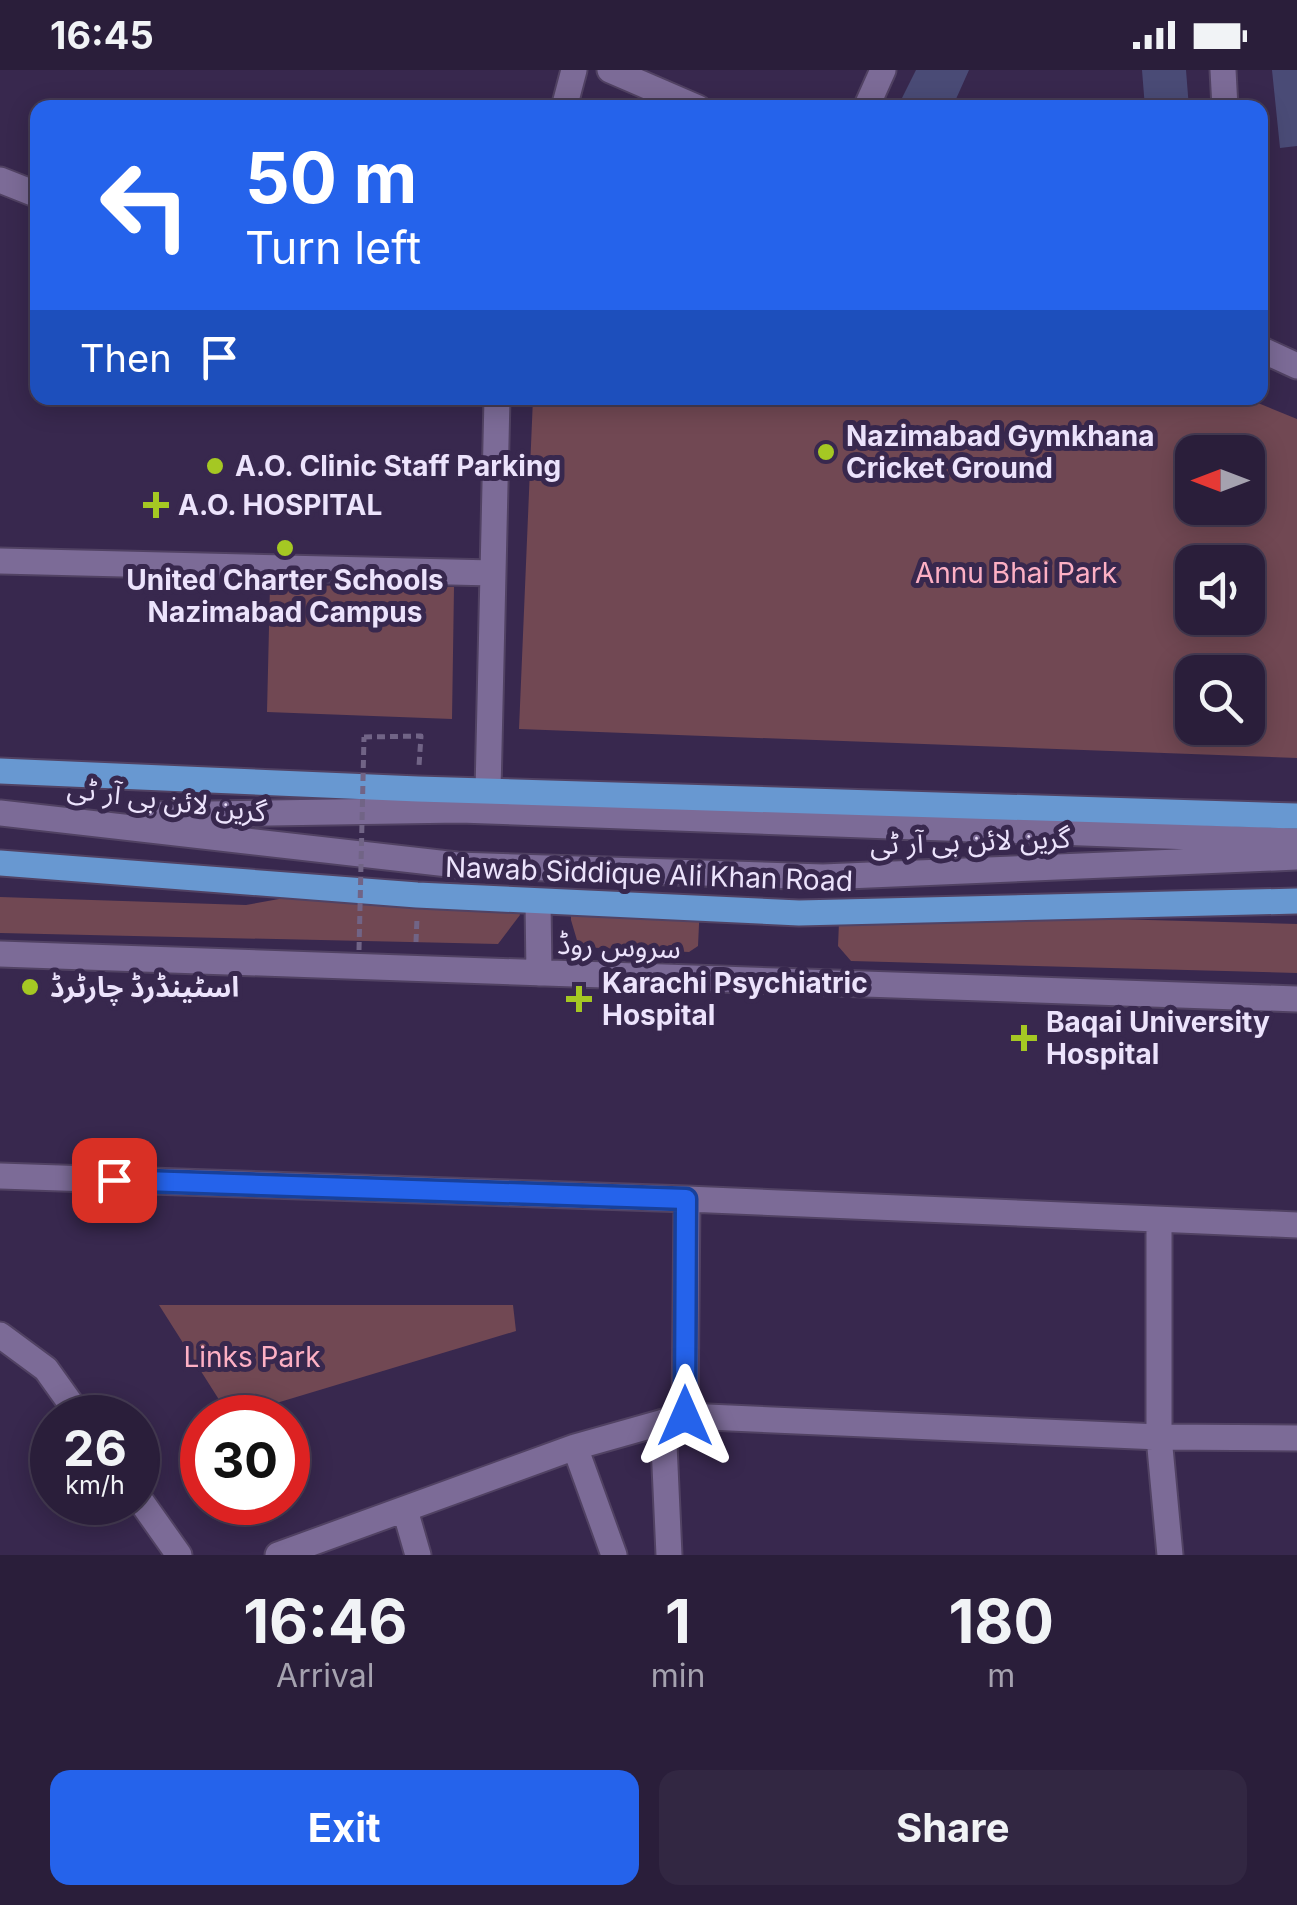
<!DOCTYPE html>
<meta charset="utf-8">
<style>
:root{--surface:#2a1e3a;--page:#322742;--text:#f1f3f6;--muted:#a5a2af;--line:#463c54;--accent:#2563eb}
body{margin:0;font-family:Inter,"Noto Sans Arabic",sans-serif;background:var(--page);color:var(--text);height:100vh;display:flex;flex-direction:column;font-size:38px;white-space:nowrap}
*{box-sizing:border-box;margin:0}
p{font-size:32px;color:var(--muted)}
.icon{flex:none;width:55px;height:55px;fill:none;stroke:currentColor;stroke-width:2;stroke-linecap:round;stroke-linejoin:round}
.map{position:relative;height:1485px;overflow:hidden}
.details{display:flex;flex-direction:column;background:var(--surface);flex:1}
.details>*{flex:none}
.guide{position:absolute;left:30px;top:30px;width:1238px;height:305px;border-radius:20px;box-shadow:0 5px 25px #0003,0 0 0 2px var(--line);background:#2563eb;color:#fff;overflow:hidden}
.needle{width:65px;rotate:270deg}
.fabs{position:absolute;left:1175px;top:365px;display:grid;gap:20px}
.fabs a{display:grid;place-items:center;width:90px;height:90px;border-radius:20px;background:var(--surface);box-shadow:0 5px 25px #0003,0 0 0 2px var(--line);font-size:50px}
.speed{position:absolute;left:30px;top:1325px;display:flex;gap:20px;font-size:50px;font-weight:700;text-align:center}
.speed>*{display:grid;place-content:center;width:130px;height:130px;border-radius:50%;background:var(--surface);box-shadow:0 5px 25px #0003,0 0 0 2px var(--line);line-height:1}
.speed small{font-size:25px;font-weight:400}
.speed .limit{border:15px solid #d22;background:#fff;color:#111}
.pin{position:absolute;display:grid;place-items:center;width:85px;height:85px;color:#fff;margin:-42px;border-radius:20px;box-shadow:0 5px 15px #0006}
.me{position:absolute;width:110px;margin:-55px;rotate:0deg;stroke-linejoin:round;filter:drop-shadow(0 0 8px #0008)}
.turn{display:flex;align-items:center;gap:35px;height:210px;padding:0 50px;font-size:45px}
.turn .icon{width:130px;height:130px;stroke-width:2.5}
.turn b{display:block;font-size:70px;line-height:85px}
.then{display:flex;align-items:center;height:95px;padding:0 50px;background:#0003;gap:20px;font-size:38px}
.eta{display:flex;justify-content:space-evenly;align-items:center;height:170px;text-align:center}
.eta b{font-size:60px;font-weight:700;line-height:70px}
.cta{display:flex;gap:20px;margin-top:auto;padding:20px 50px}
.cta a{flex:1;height:115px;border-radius:20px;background:var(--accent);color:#fff;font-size:40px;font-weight:700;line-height:115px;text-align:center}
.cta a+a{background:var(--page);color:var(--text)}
.status{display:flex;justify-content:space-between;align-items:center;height:70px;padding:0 50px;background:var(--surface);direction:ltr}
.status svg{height:28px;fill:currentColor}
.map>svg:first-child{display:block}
.green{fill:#714853;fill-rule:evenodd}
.building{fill:#4a4b76}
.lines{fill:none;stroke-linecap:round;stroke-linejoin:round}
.minor-casing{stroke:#514263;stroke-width:29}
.major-casing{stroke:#514263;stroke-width:29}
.path{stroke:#716486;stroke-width:5;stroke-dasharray:8 5;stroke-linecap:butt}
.minor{stroke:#7c6b97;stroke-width:25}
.major{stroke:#6898d1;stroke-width:25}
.path-bridge{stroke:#716486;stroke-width:5;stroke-dasharray:8 5;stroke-linecap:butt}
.route-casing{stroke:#184099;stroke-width:25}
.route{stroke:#2563eb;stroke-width:18}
.poi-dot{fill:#a5c823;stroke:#38284e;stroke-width:4}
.labels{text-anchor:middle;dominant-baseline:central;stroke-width:10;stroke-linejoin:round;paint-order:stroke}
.poi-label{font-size:28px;font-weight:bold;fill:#ece3fc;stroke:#38284e;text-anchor:start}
.park-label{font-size:28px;fill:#fdb0c4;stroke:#38284e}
.street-label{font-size:28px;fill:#ece3fc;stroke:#38284e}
</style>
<div class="status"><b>16:45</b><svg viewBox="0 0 49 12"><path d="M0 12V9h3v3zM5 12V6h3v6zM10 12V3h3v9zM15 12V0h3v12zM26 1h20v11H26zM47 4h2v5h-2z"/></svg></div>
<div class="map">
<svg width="1297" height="1485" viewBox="0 0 1297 1485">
<rect width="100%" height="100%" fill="#38284e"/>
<path class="green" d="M533,328H1246L1297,349V688L519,659ZM1192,382H1248V438H1192ZM1192,492H1248V548H1192ZM1192,602H1248V658H1192Z
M270,515L454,517L452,649L267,642Z
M301,825L512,826L520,845L498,874L0,863V827L246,835Z
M571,829L700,833L698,876L689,882L579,877L571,850Z
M851,842L1297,854V903L851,891L838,876L839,852Z
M159,1235H513L516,1261L230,1347Z"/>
<path class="building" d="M916,0H969L952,38H897Z
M1142,0H1186L1189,38H1145Z
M1272,0H1297V76L1280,78Z"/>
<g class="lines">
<defs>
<path id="minor" d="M610,0L698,38
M1223,0L1225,38
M564,38L574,0
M866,38L883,0
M0,110L38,125
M1260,279L1297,296
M0,491L493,503
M488,721L497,328
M0,743L457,795L823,807L1297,787
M148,745L460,740L1297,771
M538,832L539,903
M0,884L1297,929
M0,1106L687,1129L1297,1155
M1159,1150V1367L1170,1485
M0,1265L46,1299L81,1348
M685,1346L687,1129
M663,1352L669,1485
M575,1377L614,1485
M138,1427L179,1485
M405,1440L418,1485
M278,1485L575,1377L685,1346L1159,1367L1297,1368"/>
<path id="major" d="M0,701L418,719L1297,746
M0,793L417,825L799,843L1297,831"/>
</defs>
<use href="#minor" class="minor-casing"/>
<use href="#major" class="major-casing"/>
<path class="path" d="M364,667L421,666L419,696
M416,872L417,848"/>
<use href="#minor" class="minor"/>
<use href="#major" class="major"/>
<path class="path-bridge" d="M359,880L364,667"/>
</g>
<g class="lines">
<defs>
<path id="route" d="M114,1110L686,1129L685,1346"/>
</defs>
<use href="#route" class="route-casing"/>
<use href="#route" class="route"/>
</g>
<g class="poi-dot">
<circle cx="826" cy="382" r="10"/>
<circle cx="215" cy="396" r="10"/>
<path d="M151 420h10v10h10v10h-10v10h-10v-10h-10v-10h10z"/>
<circle cx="285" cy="478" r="10"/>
<circle cx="30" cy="917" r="10"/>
<path d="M574 914h10v10h10v10h-10v10h-10v-10h-10v-10h10z"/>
<path d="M1019 953h10v10h10v10h-10v10h-10v-10h-10v-10h10z"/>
</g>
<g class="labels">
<g class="poi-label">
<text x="846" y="366">Nazimabad Gymkhana<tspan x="846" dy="32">Cricket Ground</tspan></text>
<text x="235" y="396">A.O. Clinic Staff Parking</text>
<text x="178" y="435">A.O. HOSPITAL</text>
<text x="285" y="510" text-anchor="middle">United Charter Schools<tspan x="285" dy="32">Nazimabad Campus</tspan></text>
<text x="602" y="913">Karachi Psychiatric<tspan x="602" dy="32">Hospital</tspan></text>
<text x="50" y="917">اسٹینڈرڈ چارٹرڈ</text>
<text x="1046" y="952">Baqai University<tspan x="1046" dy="32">Hospital</tspan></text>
</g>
<g class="park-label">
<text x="1016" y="503">Annu Bhai Park</text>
<text x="252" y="1287">Links Park</text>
</g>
<g class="street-label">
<text transform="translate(167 730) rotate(7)">گرین لائن بی آر ٹی</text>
<text transform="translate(970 771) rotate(-2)">گرین لائن بی آر ٹی</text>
<text transform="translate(649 804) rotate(2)">Nawab Siddique Ali Khan Road</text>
<text transform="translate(619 876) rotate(2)">سروس روڈ</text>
</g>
</g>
</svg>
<div class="fabs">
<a><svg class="needle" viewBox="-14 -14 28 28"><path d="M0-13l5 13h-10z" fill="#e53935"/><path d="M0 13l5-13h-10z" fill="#a5a2af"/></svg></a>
<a><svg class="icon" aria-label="sound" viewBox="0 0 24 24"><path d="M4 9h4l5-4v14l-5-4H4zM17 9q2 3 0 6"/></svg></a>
<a><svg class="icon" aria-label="search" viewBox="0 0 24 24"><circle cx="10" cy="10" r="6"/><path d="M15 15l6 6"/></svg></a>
</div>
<div class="speed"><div>26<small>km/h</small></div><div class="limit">30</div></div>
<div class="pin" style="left:114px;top:1110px;background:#d93025"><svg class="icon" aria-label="arrive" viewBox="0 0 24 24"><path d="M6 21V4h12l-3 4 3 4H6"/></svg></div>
<svg class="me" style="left:685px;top:1346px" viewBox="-20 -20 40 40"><path d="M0-17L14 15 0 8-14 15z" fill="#2563eb" stroke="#fff" stroke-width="4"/></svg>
<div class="guide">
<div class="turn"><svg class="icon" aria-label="left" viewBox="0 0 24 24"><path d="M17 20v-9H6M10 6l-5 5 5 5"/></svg><div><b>50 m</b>Turn left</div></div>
<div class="then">Then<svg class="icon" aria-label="arrive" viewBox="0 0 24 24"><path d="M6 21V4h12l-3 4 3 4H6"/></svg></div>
</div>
</div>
<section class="details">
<div class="eta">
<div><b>16:46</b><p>Arrival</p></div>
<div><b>1</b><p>min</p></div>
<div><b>180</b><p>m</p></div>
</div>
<div class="cta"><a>Exit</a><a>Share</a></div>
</section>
